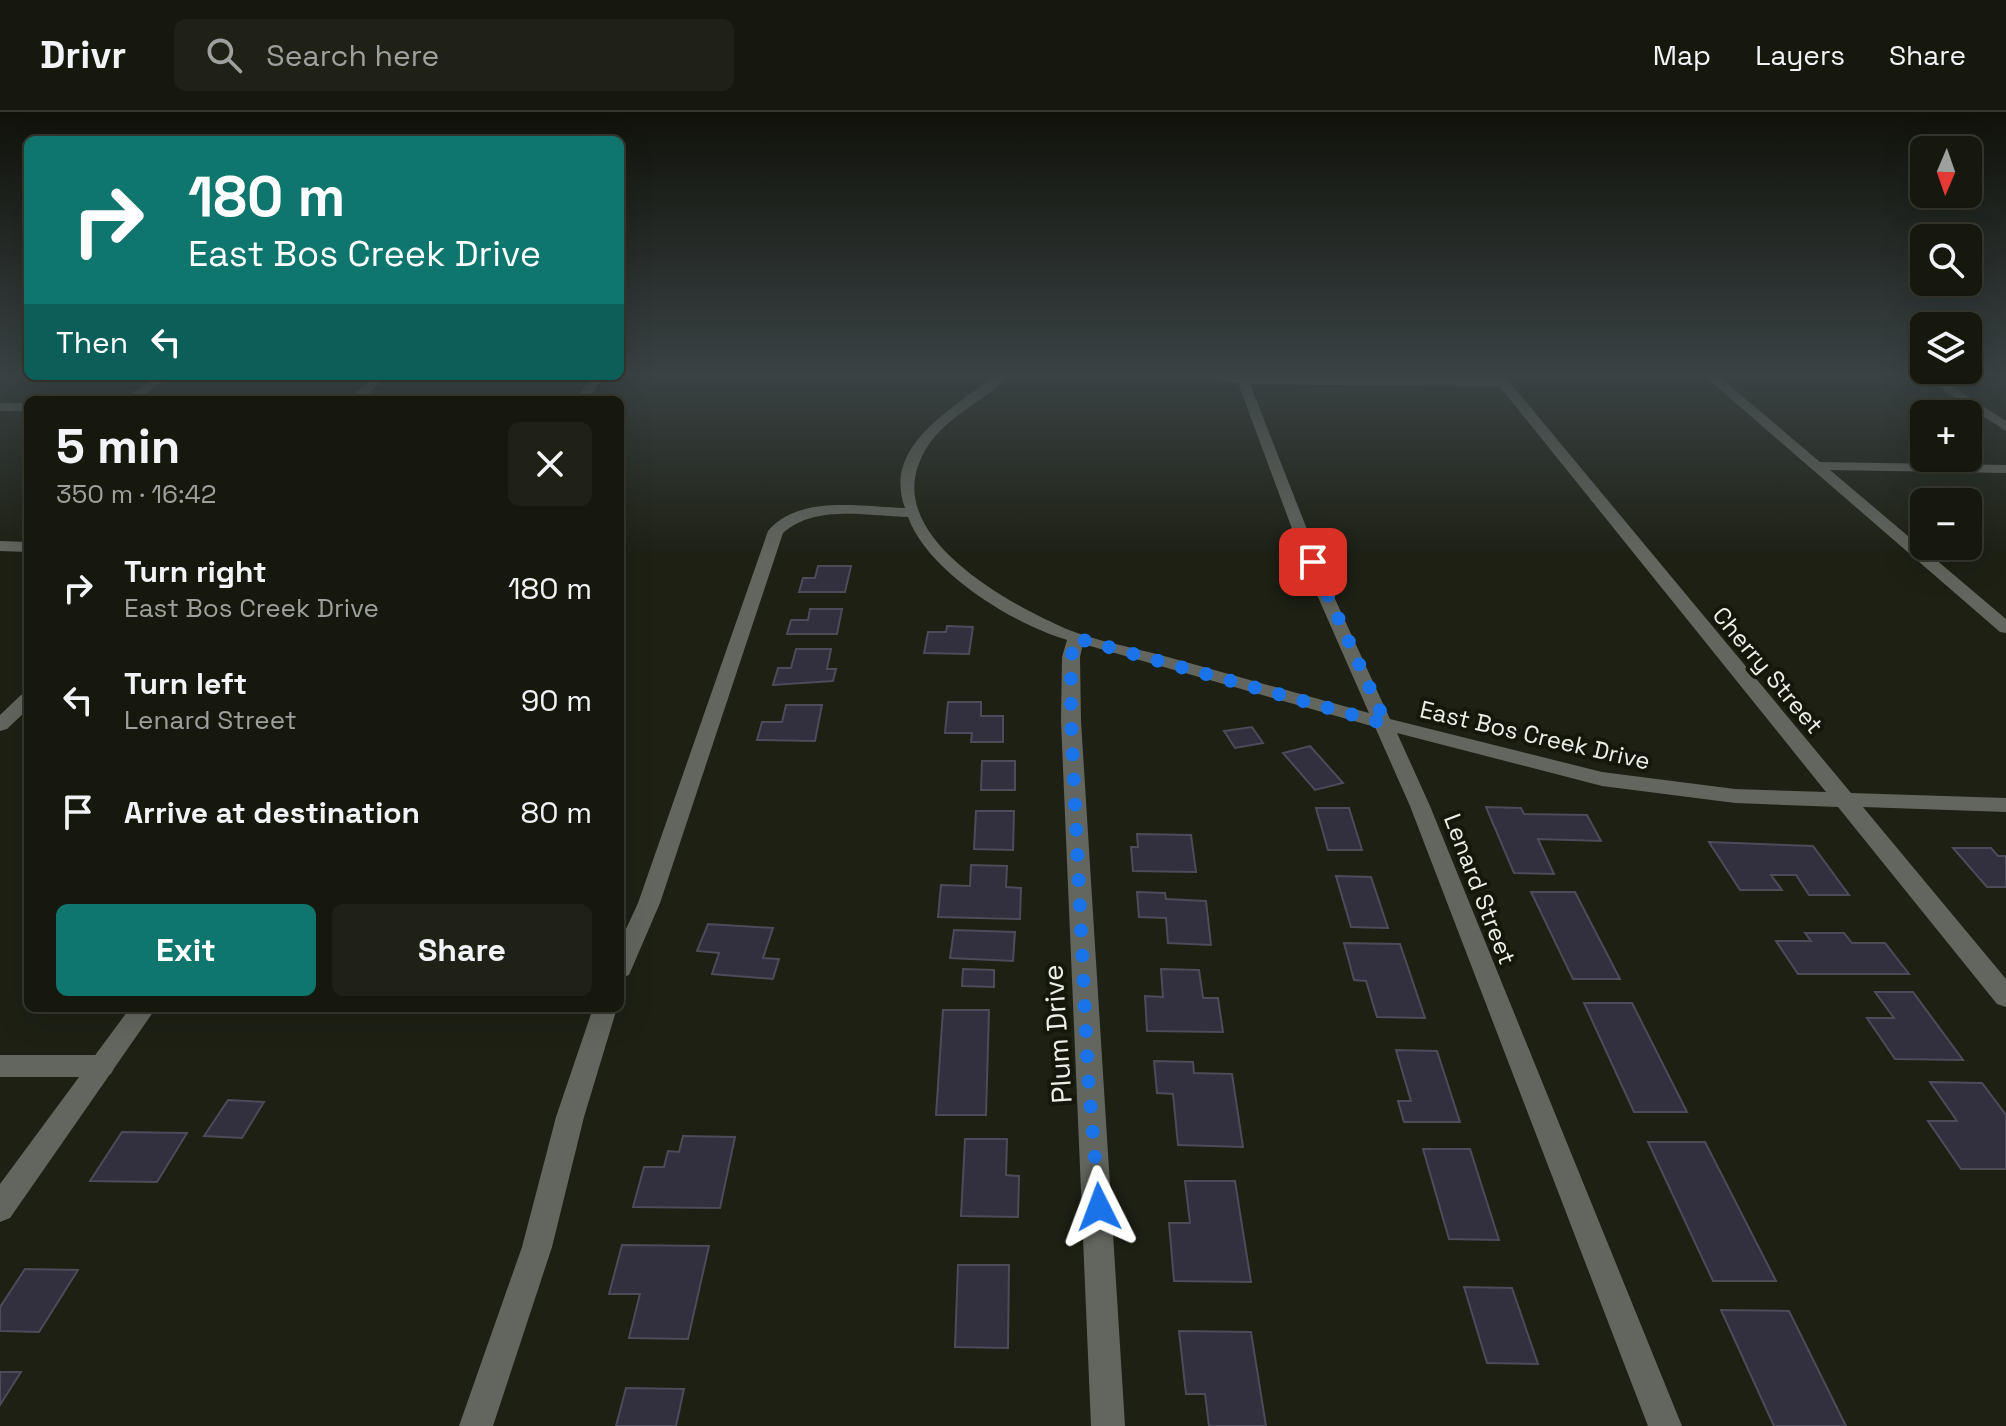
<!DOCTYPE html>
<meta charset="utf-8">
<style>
:root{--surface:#16180e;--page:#1f2117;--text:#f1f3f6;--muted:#9ea09e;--line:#35372e;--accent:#0f766e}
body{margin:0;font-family:"Space Grotesk",sans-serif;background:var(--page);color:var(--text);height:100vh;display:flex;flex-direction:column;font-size:30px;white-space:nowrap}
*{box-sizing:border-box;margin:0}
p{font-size:26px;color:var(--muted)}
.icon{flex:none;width:44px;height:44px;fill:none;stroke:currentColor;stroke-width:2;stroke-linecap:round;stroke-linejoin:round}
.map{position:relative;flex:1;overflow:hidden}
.details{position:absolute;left:24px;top:284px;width:600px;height:616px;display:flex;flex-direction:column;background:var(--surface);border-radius:12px;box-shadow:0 8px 32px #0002,0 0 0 2px var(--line)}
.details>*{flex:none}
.guide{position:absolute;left:24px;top:24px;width:600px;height:244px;border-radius:12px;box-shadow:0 8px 32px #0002,0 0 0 2px var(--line);background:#0f766e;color:#fff;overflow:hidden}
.needle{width:52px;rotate:182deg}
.tools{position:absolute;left:1910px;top:24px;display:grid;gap:16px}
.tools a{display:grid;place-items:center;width:72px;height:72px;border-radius:12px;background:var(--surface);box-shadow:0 8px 32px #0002,0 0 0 2px var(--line);font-size:40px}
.pin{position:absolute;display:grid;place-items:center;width:68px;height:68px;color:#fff;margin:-34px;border-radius:16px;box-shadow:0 4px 12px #0006}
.me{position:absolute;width:88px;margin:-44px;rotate:357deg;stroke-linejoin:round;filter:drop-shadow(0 0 6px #0008)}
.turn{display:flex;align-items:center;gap:28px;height:168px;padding:0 32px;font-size:36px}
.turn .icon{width:104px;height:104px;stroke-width:2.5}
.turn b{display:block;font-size:56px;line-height:68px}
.then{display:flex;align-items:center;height:76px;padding:0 32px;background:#0003;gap:16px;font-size:30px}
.round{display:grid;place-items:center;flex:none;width:84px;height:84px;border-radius:12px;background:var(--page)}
.overview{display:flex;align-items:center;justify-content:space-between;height:136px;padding:0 32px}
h1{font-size:48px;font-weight:700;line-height:60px}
.primary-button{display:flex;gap:16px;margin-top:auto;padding:16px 32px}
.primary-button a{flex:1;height:92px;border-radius:12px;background:var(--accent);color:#fff;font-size:32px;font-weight:700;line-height:92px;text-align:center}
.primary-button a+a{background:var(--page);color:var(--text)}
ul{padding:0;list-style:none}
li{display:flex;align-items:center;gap:24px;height:112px;padding:0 32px}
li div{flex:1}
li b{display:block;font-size:30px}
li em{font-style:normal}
header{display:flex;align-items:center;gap:48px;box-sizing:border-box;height:112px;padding:0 40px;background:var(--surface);border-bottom:2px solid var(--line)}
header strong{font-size:38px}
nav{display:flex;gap:44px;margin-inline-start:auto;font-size:28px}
.search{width:560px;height:72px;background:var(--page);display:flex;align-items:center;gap:20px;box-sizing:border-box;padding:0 28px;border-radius:12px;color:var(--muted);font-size:30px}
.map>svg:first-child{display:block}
.building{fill:#32303e;stroke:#4c4b5a;stroke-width:2}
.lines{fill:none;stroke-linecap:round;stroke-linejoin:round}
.minor{fill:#63665e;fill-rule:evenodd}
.tertiary{fill:#63665e;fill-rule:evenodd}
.route{stroke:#1a73e8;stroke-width:14;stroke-dasharray:0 25.2}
.labels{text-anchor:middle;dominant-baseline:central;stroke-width:8;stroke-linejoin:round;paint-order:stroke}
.street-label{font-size:24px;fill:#edf0e7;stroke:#14170a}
.near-street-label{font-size:28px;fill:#edf0e7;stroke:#14170a}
</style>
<header>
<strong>Drivr</strong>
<div class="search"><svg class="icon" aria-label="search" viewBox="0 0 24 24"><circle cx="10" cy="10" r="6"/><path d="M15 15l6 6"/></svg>Search here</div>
<nav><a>Map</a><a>Layers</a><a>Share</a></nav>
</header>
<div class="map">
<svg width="2006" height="1314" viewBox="0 0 2006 1314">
<rect width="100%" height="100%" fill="#1d2013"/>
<path class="building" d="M818,454H851L845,480H799L803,466H815Z
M810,497H842L837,522H787L791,508H808Z
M947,514L973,515L969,542L924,541L928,520H946Z
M796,537H831L827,557H836L833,569L773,573L778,556H791Z
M948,590H981V604H1003V630H971L972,621H945Z
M786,593H822L815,629L757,628L762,610H782Z
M1252,615L1263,631L1235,636L1224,619Z
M1310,634L1343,671L1315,678L1283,641Z
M982,649H1015V678H981Z
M1486,695L1521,696L1524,702L1587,703L1601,729L1538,727L1554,762L1514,761Z
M1316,696H1349L1362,738H1328Z
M976,699H1014L1013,738L974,737Z
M1137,722L1191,723L1196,760L1133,759L1131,735H1138Z
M1709,730L1813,734L1849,783H1809L1796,763H1771L1782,778H1740Z
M1953,736H1991L1998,744H2006V775H1987Z
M971,753L1007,754L1006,775L1021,776L1020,807L938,805L941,773L970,774Z
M1336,764L1371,765L1388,816L1351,815Z
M1137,780L1165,781L1166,787L1206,789L1211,833L1168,831L1166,806L1139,805Z
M1531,780H1575L1620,867H1573Z
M708,812L773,816L763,846L779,847L773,867L712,862L719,841L697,839Z
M954,818L1015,820L1013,849L950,846Z
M1805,821H1844L1852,831H1885L1909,862H1798L1776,829H1811Z
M1344,831L1400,832L1425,906L1377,905L1366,869L1354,868Z
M963,857L994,858V875L962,874Z
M1161,857L1199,858L1203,886H1218L1223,920L1147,919L1145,884L1163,885Z
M1875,880H1913L1963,948L1895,947L1867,906H1894Z
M1584,891H1632L1687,1000H1634Z
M943,898H989L986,1003H936Z
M1396,938L1437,939L1460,1010H1404L1398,989H1411Z
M1154,949L1193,950L1194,961L1232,962L1243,1035L1178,1033L1173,982L1157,981Z
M1930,970L1982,971L2006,1003V1057H1961L1928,1009H1957Z
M228,988L264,990L242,1026L204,1024Z
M122,1020L187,1021L157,1070L90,1069Z
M683,1024L735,1025L720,1096L633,1095L644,1055H664L668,1039L679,1040Z
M965,1027H1007L1006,1063L1019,1064L1018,1105L961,1104Z
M1648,1030H1705L1776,1169H1713Z
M1423,1037H1470L1499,1128L1449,1127Z
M1185,1069H1235L1251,1170L1174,1169L1169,1111H1190Z
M622,1133L709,1134L688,1227L629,1226L640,1182H609Z
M958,1153H1009L1008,1236L955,1235Z
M25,1157L78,1158L39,1220L0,1219V1195Z
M1464,1175L1512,1176L1538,1252L1487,1251Z
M1721,1198L1789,1199L1846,1314H1774Z
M1179,1219L1251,1220L1266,1314H1209L1205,1282H1186Z
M0,1260H21L0,1293Z
M626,1276L684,1277L676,1314H616Z"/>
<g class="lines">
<path class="minor" d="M998,261H1012C980,295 935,306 918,354C892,429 1010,492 1064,516C1095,529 1131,535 1164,544C1232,563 1300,582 1369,601L1314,476L1238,271L1171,261L1494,267L1489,261H1502L1851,681L2006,686V700L1863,695L2006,867V895L1997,892L1838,695L1735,691L1602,674L1397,621L1430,694L1682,1314H1648L1410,694L1375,615L1083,532L1080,545L1081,609L1125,1314H1091L1061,609L1062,545L1067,528C1013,512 928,460 908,405C869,404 815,392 783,421L660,791L629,863L620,866V830L638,791L768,419C799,382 862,395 905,396C881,331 959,294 998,261ZM1250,272L1500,275L1826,680L1735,677L1602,660L1390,607L1330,476Z
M1701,261H1715L1820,350L2006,353V361L1830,358L2006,507V521L2000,520Z
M1917,261H1932L2006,309V319Z
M157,264H171L136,288H122Z
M374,264H387L362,288H349Z
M0,291H28V299H0Z
M0,429L28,430V440L0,439Z
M28,581V597L7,617L0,619V603L21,583Z
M593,896H617L584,1005L552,1135L493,1314H459L522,1135L556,1005Z
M0,943H102L111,946L115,954L111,962L102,965H0Z"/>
<path class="tertiary" d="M592,264H604L587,288H575Z
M130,896H156L10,1106L0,1110V1072Z"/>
</g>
<linearGradient id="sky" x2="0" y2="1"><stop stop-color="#10120a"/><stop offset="0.59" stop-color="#3a4244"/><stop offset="1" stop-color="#3a4244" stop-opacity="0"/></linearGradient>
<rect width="2006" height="445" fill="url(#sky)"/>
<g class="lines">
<path class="route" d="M1099,1095L1088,963L1071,609V545L1076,526L1386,612L1313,450"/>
</g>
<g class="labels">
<g class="street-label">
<text transform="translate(1768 558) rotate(50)">Cherry Street</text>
<text transform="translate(1535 623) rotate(13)">East Bos Creek Drive</text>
<text transform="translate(1480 777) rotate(69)">Lenard Street</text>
</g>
<g class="near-street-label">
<text transform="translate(1057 922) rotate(-94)">Plum Drive</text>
</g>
</g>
</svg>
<div class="tools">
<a><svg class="needle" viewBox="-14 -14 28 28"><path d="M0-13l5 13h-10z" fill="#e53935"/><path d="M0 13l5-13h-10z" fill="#9ea09e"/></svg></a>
<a><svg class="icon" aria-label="search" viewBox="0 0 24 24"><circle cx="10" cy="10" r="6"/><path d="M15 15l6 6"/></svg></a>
<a><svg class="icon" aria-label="layers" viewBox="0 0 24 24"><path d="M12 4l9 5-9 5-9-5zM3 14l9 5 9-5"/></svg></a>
<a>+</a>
<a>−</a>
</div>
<div class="pin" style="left:1313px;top:450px;background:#d93025"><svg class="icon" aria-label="arrive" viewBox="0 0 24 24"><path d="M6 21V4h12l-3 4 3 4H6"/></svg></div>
<svg class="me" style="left:1099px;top:1095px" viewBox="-20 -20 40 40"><path d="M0-17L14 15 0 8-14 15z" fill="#1a73e8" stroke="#fff" stroke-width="4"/></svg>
<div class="guide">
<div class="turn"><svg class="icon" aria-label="right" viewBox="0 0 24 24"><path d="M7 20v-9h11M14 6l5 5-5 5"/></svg><div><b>180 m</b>East Bos Creek Drive</div></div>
<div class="then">Then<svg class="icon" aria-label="left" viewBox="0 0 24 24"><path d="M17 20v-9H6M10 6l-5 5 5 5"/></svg></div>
</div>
<section class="details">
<div class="overview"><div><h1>5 min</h1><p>350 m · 16:42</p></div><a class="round"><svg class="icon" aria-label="close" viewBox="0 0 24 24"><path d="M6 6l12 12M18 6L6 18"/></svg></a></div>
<ul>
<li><svg class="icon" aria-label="right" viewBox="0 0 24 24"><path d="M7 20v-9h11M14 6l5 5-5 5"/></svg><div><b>Turn right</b><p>East Bos Creek Drive</p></div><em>180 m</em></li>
<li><svg class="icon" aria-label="left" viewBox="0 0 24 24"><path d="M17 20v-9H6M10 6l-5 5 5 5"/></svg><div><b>Turn left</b><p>Lenard Street</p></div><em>90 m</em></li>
<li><svg class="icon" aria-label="arrive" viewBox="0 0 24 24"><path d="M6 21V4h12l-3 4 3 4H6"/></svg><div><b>Arrive at destination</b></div><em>80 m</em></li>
</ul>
<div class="primary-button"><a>Exit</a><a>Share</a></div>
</section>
</div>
